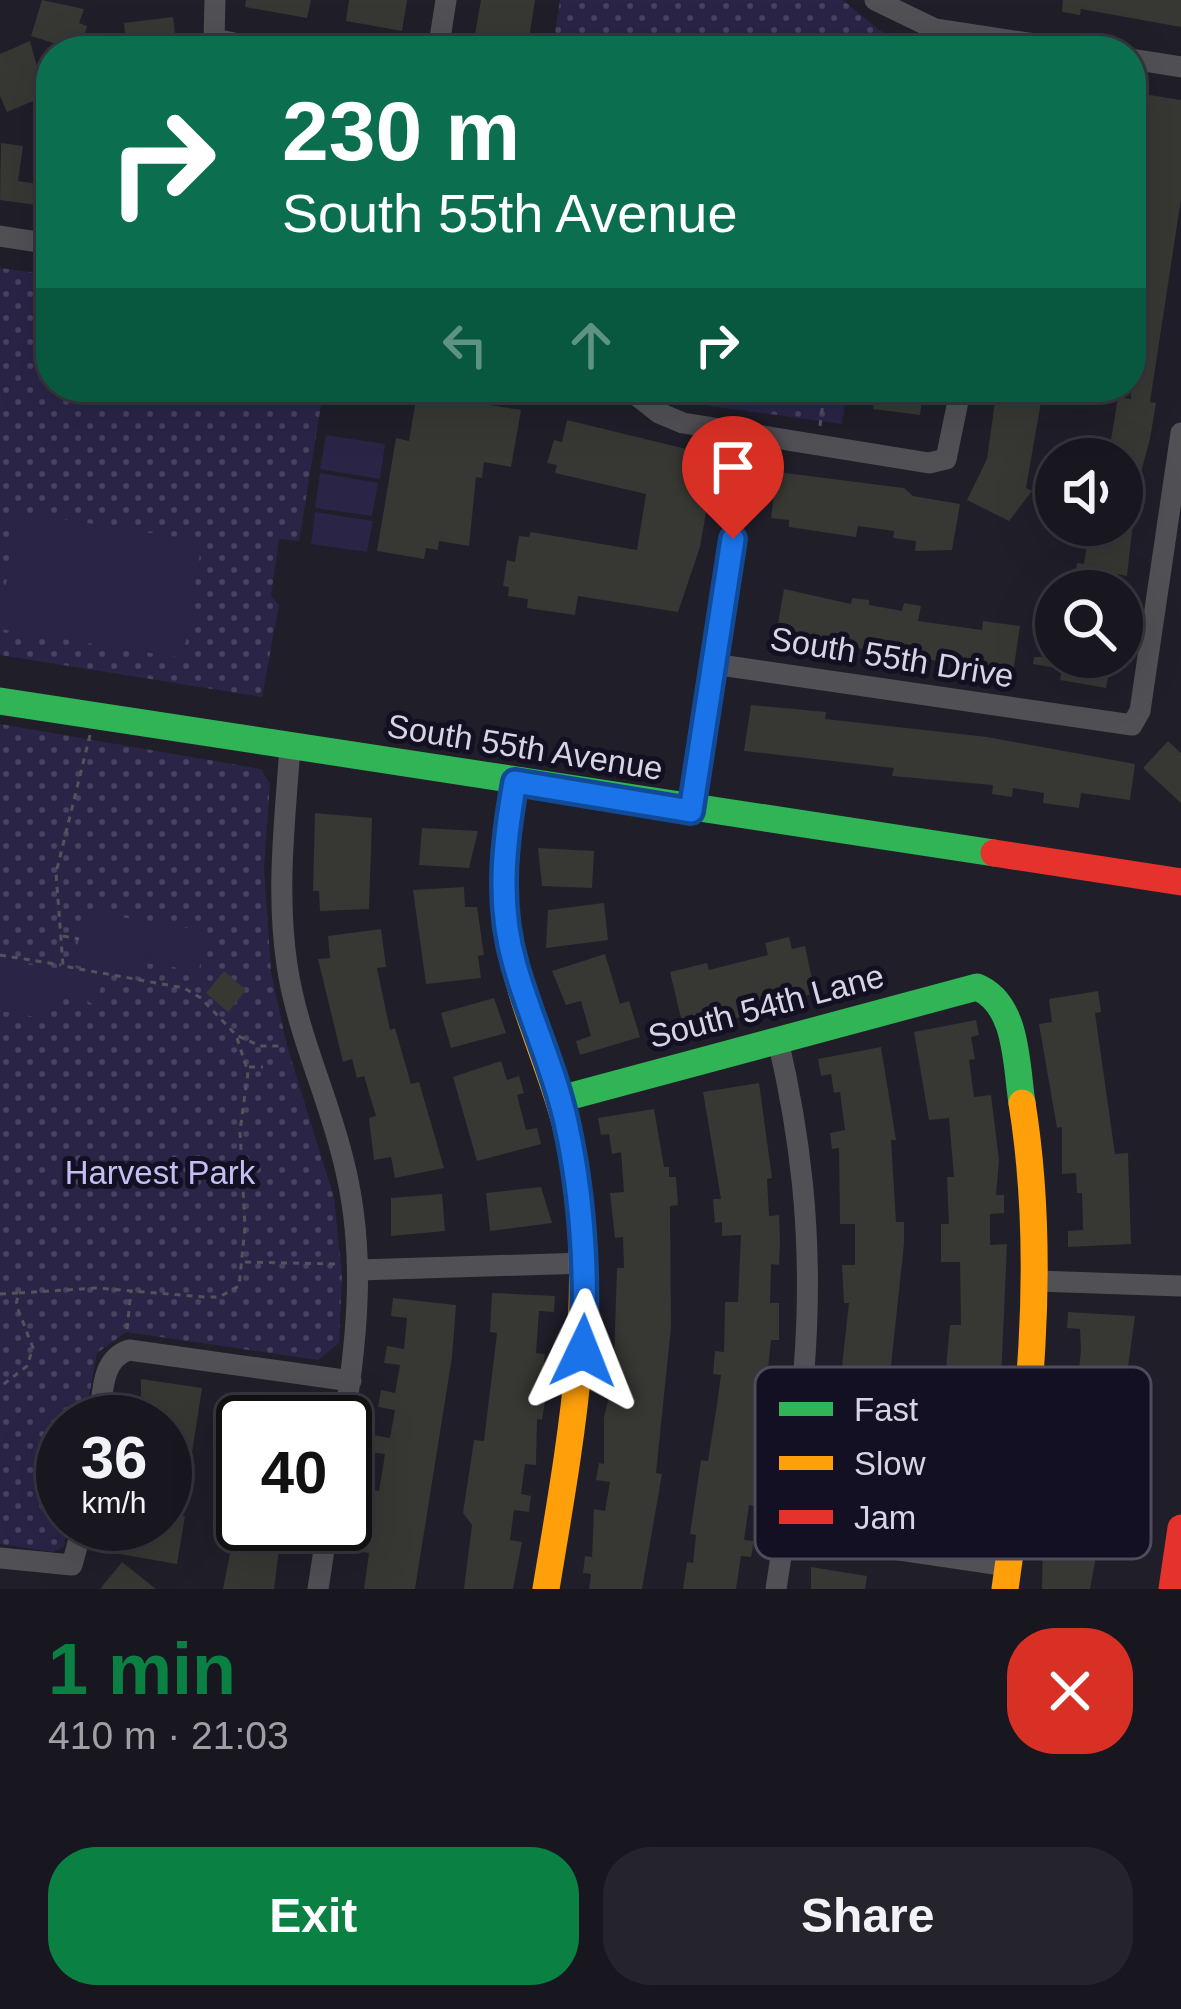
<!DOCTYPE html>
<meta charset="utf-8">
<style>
:root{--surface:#18161f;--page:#25232c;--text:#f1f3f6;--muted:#9f9fa4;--line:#36353d;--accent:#0b8043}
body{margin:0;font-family:Arial,sans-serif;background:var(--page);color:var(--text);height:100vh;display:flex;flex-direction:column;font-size:45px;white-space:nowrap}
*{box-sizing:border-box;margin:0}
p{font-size:39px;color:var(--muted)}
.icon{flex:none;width:66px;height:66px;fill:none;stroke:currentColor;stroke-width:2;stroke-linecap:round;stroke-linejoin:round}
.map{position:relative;height:1589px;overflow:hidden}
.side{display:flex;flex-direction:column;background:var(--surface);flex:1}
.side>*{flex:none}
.top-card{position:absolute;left:36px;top:36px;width:1110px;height:366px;border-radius:48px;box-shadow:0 12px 48px #0002,0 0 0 3px var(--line);background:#0b6e4f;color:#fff;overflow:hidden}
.fabs{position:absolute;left:1035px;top:438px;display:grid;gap:24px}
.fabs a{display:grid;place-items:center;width:108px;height:108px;border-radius:50%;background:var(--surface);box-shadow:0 12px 48px #0002,0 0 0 3px var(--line);font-size:60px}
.speed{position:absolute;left:36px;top:1395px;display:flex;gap:24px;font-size:60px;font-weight:700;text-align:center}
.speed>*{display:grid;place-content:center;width:156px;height:156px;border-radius:50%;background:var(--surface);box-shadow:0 12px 48px #0002,0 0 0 3px var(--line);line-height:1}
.speed small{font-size:30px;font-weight:400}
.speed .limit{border:6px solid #111;border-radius:18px;background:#fff;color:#111}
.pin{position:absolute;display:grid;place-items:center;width:102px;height:102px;color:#fff;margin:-123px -51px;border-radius:50% 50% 50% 0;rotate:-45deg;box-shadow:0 0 12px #0007}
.pin .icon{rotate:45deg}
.me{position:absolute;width:132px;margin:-66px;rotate:2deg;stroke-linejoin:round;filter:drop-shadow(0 0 9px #0008)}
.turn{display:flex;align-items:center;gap:42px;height:252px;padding:0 48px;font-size:54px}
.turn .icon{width:156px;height:156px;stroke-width:2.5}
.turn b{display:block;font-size:84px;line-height:102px}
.lanes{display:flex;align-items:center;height:114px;padding:0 48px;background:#0003;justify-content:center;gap:60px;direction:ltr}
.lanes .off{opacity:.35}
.round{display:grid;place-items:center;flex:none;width:126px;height:126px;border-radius:48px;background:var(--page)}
.headline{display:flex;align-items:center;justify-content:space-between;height:204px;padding:0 48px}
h1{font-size:72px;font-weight:700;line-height:90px;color:var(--accent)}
.button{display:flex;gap:24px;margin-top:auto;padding:24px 48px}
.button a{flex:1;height:138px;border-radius:48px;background:var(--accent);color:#fff;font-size:48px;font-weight:700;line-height:138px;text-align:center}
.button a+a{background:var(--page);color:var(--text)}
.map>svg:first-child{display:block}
.park{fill:url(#park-dots)}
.pitch{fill:#2a2447}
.building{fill:#373733}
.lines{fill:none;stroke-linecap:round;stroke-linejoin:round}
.path{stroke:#545359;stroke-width:3;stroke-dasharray:6 6;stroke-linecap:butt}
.street{stroke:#515155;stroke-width:21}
.fast{stroke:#30b455;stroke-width:27}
.slow{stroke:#ff9f0a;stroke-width:27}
.jam{stroke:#e5322d;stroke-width:27}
.route-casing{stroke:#114b97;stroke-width:30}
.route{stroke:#1a73e8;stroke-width:21}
.labels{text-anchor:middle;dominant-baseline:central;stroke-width:10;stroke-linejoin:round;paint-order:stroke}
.street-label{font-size:33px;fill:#d6d5e3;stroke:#131023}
.park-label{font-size:33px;fill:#c3bff2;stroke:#131023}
.key{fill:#131023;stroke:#4e4b5d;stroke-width:3}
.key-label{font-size:33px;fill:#d6d5e3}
</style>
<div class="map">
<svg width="1181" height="1589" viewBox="0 0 1181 1589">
<defs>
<pattern id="park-dots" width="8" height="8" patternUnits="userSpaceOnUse" patternTransform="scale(3)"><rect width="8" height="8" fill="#2a2447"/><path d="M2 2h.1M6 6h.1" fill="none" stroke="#484361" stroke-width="1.8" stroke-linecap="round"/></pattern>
</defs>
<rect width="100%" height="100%" fill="#201e29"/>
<path class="park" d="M560,0H843L879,30L899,39L897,51H552Z
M0,268L51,275V387H324L299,541L279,539L271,596L279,605L262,697L0,655Z
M660,387H847L842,424L710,406Z
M0,724L261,769L270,784L264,868L271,972L287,1046L334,1198L342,1274L339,1343L318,1360L126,1332L97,1353L84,1422H63V1524H68L64,1547L53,1552L0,1544Z"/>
<path class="pitch" d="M326,435L385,444L380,479L320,469Z
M320,473L378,483L372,516L315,508Z
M16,512L202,541L183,658L0,629Z
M315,512L373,521L367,552L311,544Z
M84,911L205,931L199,971L146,963L148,946L141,977L74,965Z
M0,961L103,974L97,1007L83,998L52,999L49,1019L0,1011Z"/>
<path class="building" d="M42,0L84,9L79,23L87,26L79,51L31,36Z
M246,0H311L307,18L245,7Z
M349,0H407L402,31L346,21Z
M481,0H535L527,51H472Z
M1063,0H1181V27L1081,9L1080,15L1062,12Z
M173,17L177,51H127L124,23Z
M30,41L45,96L7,112L0,96V54Z
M1137,93L1181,100V199L1150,402L1156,403L1150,439L1137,487L1127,576L1117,574L1116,586L1075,580L1077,563L1084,564L1090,525H1122V459H1089L1092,443L1110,446L1118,397L1131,399V260L1142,217H1136L1142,162L1134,160L1141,127L1133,126Z
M1,143L23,146L18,181L51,186V207L0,200Z
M876,387H924L920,415L873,409Z
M997,387H1051L1048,403L1041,402L1026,488L1032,491L1009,521L967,500L987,459Z
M417,393L521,410L511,467L484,462L482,478L476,477L469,546L439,541L438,550L426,548L424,559L377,551L396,438L409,441Z
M567,420L707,454L703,477L712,478L700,547L678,612L578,596L575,615L527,608L528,599L508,596L509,587L503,586L507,560L515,562L519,536L529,537L531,532L637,550L646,494L555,473L557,465L547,463L554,440L562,442Z
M777,472L904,488L913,496L960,504L952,550L915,551L916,541L893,538L894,531L858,526L856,537L789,527V520L771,518Z
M784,589L851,604L852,598L869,600V605L902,611L904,603L921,606L918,621L982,630L983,621L1020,626L1013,673L776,635Z
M1034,657H1112L1106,688L1060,680L1062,669L1033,664Z
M751,705L826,712L825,719L987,737L1135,764L1130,800L1081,793L1079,808L1043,803L1044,793L1013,788L1012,797L992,794L993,785L892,776L894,768L744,751Z
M1168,741L1181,753V803L1143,768Z
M315,813L372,818L369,909L320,911L319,891H313Z
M422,828L478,831L469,868L419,865Z
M538,848L594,851L592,888L542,886Z
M464,887L465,907H477L484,955L478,956L481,978L426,984L413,890Z
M604,903L608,940L546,948L548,910Z
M381,929L386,967L377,968L390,1030L395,1028L411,1084L419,1082L444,1168L395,1178L391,1157L374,1160L369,1118L376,1116L364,1076L357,1078L352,1059L343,1062L318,959L330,958L328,936Z
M789,937L792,949L805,946L815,993L706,1028L704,1021L683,1026L670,972L707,963L709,970L768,955L765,943Z
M605,954L620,1004L629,1001L640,1037L580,1055L576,1041L591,1036L581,1001L566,1005L552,971Z
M224,971L246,990L228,1012L206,993Z
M1098,991L1101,1012L1095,1013L1115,1154L1128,1153L1131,1244L1068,1247V1231L1083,1230L1082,1193H1077L1076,1173L1062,1174V1127L1057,1128L1039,1024L1052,1022L1049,999Z
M494,998L506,1033L451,1048L441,1013Z
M976,1020L979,1035L971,1037L975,1059L969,1060L974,1097L991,1095L999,1160L996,1195H1004V1213L990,1214V1245L1007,1244L999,1425L991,1424L986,1460L993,1461L990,1480L976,1478L971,1511L985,1513L983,1532L920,1523L927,1441L935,1442L940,1432L950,1325H961L960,1262H941V1224H949L947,1177H954L949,1118L929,1120L914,1032Z
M881,1047L896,1140H891L896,1222H904V1244L879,1478L891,1480L888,1501L880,1500L878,1515L822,1506L824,1491L838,1493L844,1453L830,1450L832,1433L842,1435L847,1403L838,1402L849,1303H844L842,1265H855V1224H840L839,1148L832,1149L830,1133L845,1130L840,1092L834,1093L831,1074L821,1076L818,1059Z
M501,1061L507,1080L519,1076L524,1093L517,1095L526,1130L537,1128L541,1144L477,1161L453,1077Z
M759,1083L772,1178L767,1179L769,1216L779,1215L780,1241L779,1265L771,1264L770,1303H779V1340H771L767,1378L777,1379L775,1395L754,1488L761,1489L759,1507L749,1505L744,1540L754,1541L751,1557L741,1556L736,1589H683L687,1562L693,1563L696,1535L690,1534L701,1460L708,1461L717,1404L721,1375L713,1374L715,1351L724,1352L725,1302H738L741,1235L722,1236V1222L715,1223L713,1199H721L703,1092Z
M654,1109L664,1167H669V1177H676L678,1205L670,1206L671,1327L656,1473L662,1474L642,1589H589L591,1574L583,1573L585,1556L592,1557L594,1509L605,1511L610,1482L596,1480L599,1463L604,1464V1417L618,1361H614L617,1268H624L623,1237L615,1238L610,1193L624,1192L621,1152L612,1154L609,1134L601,1135L598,1118Z
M541,1187L552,1223L490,1231L486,1193Z
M442,1194L445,1231L391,1236V1198Z
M492,1293L555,1296L554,1312L539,1311L536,1353L545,1354L542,1375L549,1376L542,1420L537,1419L536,1465L525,1464L521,1494L531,1496L529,1512L514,1510L510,1540L522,1542L513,1589H464L472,1525L463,1513L474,1440L484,1441L497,1333L490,1332Z
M393,1298L456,1305L452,1357L415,1589H364L369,1553L356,1551L363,1509L370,1510L373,1490L379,1491L385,1454L370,1452L373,1435L390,1438L395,1410L378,1407L381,1390L395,1393L400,1365L384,1363L387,1346L404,1349L407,1318L391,1316Z
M1068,1312L1135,1316L1119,1432L1126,1433L1122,1461L1114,1459L1090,1589H1042L1043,1538L1048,1539L1053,1485L1060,1486L1066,1453L1056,1451L1058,1435L1074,1437L1079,1402L1063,1400L1065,1384L1077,1386L1081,1351L1080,1329L1067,1328Z
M141,1379L202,1388L189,1472L182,1470L176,1514L185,1516L177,1564L114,1553L119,1526L165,1524V1422H141Z
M253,1398L312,1407L309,1422H249Z
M236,1524H290L289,1533H296L294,1552L279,1550L274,1589H223Z
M122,1562L156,1589H100Z
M811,1567L867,1576L865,1589H811Z"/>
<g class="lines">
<path class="path" d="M885,51L895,31
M820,426L825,387
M90,735L56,873L63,966L184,988L201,998L235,1034
M63,936L79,939
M0,955L61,965
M249,1067H263
M245,1262L338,1264
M19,1293L98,1288L204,1297H219L239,1286L245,1227L240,1131L248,1072L236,1035L260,1046H284
M0,1294L19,1293L16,1304L33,1348L27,1366L0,1387
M127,1329L131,1291"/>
<path class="street" d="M215,0L214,39L274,51
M875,0L935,29L1081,51
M438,51L446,0
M1131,59L1181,67
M0,236L51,244
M626,387L659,413L683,423L929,463L946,459L961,387
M713,664L1132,725L1140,711L1181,433
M290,746C285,821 276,891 287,965C297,1033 327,1093 343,1159C366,1247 358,1333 344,1422
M691,810L747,434
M359,1270L585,1263
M1037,1281L1181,1286
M99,1422C103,1396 100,1359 129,1350L351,1381
M785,1533L1008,1566
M0,1558L72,1565L83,1524
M318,1589L328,1524
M776,1589C808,1383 826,1246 778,1040"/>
<path class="fast" d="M0,701L994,853
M560,1099L977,987C1018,1004 1016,1065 1022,1103"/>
<path class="slow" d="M515,783C507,834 500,886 509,937C521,1015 562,1086 574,1164C597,1306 569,1449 546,1589
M1005,1589C1028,1428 1048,1265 1022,1103"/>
<path class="jam" d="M994,853L1181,882
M1172,1589L1181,1528"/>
</g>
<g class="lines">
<defs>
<path id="route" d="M583,1351C587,1274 583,1198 566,1122C554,1068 530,1018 515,965C497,904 504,843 515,782L691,811L733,539"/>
</defs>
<use href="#route" class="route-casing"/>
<use href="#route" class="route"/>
</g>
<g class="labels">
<g class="street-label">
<text transform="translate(892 657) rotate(9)">South 55th Drive</text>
<text transform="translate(525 747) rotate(9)">South 55th Avenue</text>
<text transform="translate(766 1006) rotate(-15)">South 54th Lane</text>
</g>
<g class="park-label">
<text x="160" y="1172">Harvest Park</text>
</g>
</g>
<rect x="755" y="1367" width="396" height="192" rx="18" class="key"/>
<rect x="779" y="1402" width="54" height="14" fill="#30b455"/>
<rect x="779" y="1456" width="54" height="14" fill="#ff9f0a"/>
<rect x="779" y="1510" width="54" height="14" fill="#e5322d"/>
<g class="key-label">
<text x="854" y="1421">Fast</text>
<text x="854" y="1475">Slow</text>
<text x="854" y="1529">Jam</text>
</g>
</svg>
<div class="fabs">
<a><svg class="icon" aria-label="sound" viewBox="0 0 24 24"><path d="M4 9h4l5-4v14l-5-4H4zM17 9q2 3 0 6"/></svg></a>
<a><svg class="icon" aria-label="search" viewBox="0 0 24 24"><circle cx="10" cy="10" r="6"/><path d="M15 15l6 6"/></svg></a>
</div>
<div class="speed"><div>36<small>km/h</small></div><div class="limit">40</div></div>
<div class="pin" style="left:733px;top:539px;background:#d93025"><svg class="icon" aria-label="arrive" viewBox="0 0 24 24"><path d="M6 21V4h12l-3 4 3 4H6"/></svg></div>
<svg class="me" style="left:583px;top:1351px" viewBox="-20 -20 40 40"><path d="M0-17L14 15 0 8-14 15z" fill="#1a73e8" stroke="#fff" stroke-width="4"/></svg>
<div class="top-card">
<div class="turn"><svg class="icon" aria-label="right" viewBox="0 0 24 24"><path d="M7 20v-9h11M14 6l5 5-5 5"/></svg><div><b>230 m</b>South 55th Avenue</div></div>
<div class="lanes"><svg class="icon off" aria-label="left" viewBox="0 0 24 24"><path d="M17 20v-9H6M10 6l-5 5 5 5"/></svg><svg class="icon off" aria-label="ahead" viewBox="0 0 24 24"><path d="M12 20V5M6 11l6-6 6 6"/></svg><svg class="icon" aria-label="right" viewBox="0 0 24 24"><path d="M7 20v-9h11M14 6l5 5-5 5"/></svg></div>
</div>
</div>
<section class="side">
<div class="headline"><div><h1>1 min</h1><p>410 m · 21:03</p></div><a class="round" style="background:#d93025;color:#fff"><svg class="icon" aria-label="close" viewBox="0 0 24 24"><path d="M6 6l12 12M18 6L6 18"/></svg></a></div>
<div class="button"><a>Exit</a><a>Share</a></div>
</section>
